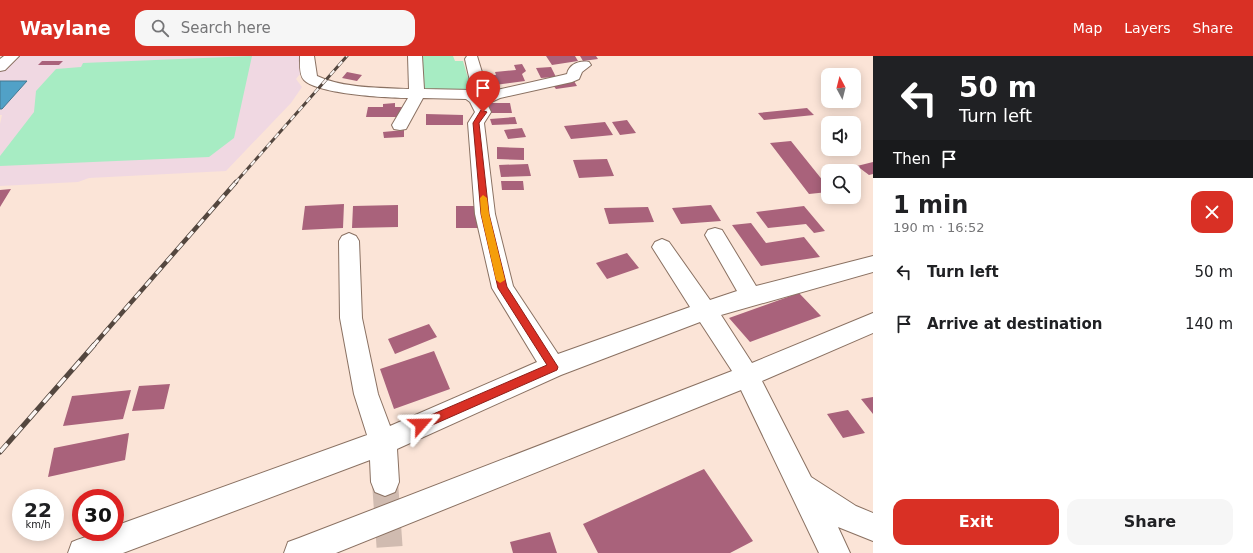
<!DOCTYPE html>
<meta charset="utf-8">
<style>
:root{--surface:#fff;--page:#f6f6f6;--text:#202124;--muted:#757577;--accent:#d93025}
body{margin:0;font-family:"DejaVu Sans",sans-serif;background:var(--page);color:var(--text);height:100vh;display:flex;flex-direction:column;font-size:15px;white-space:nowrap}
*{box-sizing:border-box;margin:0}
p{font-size:13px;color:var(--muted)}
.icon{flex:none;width:22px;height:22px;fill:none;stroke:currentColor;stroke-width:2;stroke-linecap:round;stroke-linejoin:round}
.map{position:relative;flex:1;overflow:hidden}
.details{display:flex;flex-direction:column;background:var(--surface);width:380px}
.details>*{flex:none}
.hud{background:#202124;color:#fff;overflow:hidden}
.needle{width:26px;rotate:353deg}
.buttons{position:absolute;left:821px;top:12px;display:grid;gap:8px}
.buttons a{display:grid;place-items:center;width:40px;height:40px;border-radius:8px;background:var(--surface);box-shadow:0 2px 10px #0003;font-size:20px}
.speed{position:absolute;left:12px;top:433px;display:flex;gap:8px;font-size:20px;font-weight:700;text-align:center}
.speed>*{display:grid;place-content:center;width:52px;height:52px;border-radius:50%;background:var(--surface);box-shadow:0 2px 10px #0003;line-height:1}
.speed small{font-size:10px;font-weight:400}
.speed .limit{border:6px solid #d22;background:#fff;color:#111}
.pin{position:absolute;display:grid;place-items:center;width:34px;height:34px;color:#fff;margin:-41px -17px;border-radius:50% 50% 50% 0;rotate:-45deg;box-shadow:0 0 4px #0007}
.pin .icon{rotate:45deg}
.me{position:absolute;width:44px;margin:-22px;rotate:65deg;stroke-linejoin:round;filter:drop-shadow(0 0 3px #0008)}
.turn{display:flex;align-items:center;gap:14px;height:84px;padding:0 20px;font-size:18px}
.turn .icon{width:52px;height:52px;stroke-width:2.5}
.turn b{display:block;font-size:28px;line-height:34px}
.then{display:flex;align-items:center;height:38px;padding:0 20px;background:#0003;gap:8px;font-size:15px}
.round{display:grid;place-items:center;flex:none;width:42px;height:42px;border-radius:12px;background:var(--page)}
.overview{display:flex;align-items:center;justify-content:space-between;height:68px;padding:0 20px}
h1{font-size:24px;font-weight:700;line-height:30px}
.primary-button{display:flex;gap:8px;margin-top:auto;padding:8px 20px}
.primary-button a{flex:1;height:46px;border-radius:12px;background:var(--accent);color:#fff;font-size:16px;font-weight:700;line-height:46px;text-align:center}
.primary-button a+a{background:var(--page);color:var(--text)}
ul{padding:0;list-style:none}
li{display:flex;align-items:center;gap:12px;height:52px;padding:0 20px}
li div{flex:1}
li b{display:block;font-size:15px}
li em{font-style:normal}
header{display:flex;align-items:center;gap:24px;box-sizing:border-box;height:56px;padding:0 20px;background:var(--accent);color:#fff}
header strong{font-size:19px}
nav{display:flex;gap:22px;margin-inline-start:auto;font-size:14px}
.search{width:280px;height:36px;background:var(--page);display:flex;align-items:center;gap:10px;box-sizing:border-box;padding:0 14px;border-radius:12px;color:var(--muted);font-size:15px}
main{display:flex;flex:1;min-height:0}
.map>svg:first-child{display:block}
.education{fill:#f0d8e2}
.green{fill:#a7ecc3}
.water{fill:#51a1c7;stroke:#437891}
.building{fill:#a9627b}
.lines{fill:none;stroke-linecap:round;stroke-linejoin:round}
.minor-tunnel{stroke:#d0bbb0;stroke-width:26;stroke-dasharray:26 13;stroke-linecap:butt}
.minor-casing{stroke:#8a7162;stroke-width:2}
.minor{fill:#fff;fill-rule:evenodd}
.rail-far2-casing{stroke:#54473f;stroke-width:3}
.rail-far1-casing{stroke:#54473f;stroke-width:4.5}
.rail-casing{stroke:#54473f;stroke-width:5}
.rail-far2{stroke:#fbf5f2;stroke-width:2;stroke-dasharray:6;stroke-linecap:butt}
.rail-far1{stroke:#fbf5f2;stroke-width:3;stroke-dasharray:8;stroke-linecap:butt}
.rail{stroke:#fbf5f2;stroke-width:3.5;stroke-dasharray:11;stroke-linecap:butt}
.route{fill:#d93025;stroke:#8d1f18}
.slow{fill:#f59e0b}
</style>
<header>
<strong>Waylane</strong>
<div class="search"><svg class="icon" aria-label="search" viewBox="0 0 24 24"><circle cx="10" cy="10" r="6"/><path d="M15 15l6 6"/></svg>Search here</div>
<nav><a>Map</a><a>Layers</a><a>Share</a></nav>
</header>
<main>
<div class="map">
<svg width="873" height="497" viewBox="0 0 873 497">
<rect width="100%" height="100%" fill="#fbe4d7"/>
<path class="education" d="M18,0H299L300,18L296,23L302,31L291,47L226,115L89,122L78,126L0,130V68L2,59H0V16Z"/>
<path class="green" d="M252,0L234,82L209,101L0,110V100L34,56L36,35L56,13L81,11L83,7Z
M418,0H453L455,5H463L472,36H420Z"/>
<path class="water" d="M0,25H27L2,53H0Z"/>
<path class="building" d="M546,0H575L578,5L552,9Z
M580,0H596L598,3L583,5Z
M42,5H63L59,9H38Z
M522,8L526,15L522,18L525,25L495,29L491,19H496L495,16L516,14L514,9Z
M551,11L556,21L541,22L536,12Z
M347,16L362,19L357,25L342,22Z
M574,25L577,30L556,33L552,28Z
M395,47V51H385H402L401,61H366L368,51H383V48Z
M484,47H510L512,57H486Z
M807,52L814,59L764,64L758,57Z
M426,58L463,59V69H426Z
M515,61L517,68L492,69L490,63Z
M627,64L636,77L620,79L612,66Z
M605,66L613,79L571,83L564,70Z
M522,72L526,81L508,83L504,74Z
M404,74V81L384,82L383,76Z
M791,85L828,131V136L809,138L770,87Z
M497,91L524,92V104L497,103Z
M607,103L614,120L579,122L573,104Z
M873,106V118L869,119L857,110Z
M528,108L531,120L501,121L499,109Z
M501,125H523L524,134H502Z
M11,133L0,151V134Z
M344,148L343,172L302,174L305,150Z
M398,149V171L352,172L353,150Z
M711,149L721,165L681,168L672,152Z
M456,150H479L480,172H456Z
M804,150L825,175L814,177L806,168L768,172L756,156Z
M648,151L654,166L609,168L604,152Z
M751,167L766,187L804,181L820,201L761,210L732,169Z
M627,197L639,212L607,223L596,207Z
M799,237L821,260L750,286L729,262Z
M429,268L437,281L395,298L388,283Z
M434,295L450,333L394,353L380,313Z
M170,328L164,353L132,355L139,330Z
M131,334L123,363L63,370L72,340Z
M873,341V358L861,343Z
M848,354L865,377L843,382L827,358Z
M129,377L125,404L48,421L54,392Z
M704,413L753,485L730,497H598L583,468Z
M550,476L557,497H513L510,486Z"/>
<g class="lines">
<path class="minor-tunnel" d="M385,426L390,497"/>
<defs>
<path id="minor" d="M4,0H19L5,14L0,15V3Z
M300,0H314L317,20C342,32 381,32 409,33L408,0H422L424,33L472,34L465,3L467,0H477L488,36L563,19L567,18C569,8 580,4 589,6L591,9L582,16L579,23L572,26L500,42L487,48L491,56L484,67L495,158L513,230L558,298L690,251L652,191L655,186L662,183L669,186L710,244L737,235L705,179L708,174L715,172L722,174L756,230L873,200V216L721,259L752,307L873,257V277L762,325L811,421L856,450L873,457V485L838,471L850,497H819L741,334L336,497H284L288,486L299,482L732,315L700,266L561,319L397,393L399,426L395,436L385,440L375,436L371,426L370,404L123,497H68L72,486C87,480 99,476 115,476V470L367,379L354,338L340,262L339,185L342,180L349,177L356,180L359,185L362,262L378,338L390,370L537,306L492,232L475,158L468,67L475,56L470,46L466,43L423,42L406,73L400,74L394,73L392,69L408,42C388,42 317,38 304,24C299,19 300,7 300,0Z"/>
</defs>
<use href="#minor" class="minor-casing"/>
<use href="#minor" class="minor"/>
<defs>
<path id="rail-far2" d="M235,127L347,0"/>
<path id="rail-far1" d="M93,290L236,126"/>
<path id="rail" d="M0,396L94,289"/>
</defs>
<use href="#rail-far2" class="rail-far2-casing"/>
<use href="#rail-far1" class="rail-far1-casing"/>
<use href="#rail" class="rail-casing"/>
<use href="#rail-far2" class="rail-far2"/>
<use href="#rail-far1" class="rail-far1"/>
<use href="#rail" class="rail"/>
</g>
<path class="route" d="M481,54L487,56L479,67L489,158L507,231L558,311L557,314L421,374L417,372L416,368L417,365L547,309L498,232L481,158L473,67Z"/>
<path class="slow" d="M483,139L487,142L489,158L505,224L500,227L496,224L481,158L480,142Z"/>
</svg>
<div class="buttons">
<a><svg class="needle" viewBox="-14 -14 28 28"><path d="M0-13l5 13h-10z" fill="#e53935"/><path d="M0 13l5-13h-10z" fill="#757577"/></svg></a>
<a><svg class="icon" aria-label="sound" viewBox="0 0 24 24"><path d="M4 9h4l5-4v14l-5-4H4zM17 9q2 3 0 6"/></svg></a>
<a><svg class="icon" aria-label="search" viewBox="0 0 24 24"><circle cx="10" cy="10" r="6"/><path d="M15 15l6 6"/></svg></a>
</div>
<div class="speed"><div>22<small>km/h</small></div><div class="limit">30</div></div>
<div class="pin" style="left:483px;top:56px;background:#d93025"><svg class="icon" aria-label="arrive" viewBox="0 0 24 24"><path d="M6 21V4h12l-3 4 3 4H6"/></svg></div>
<svg class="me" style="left:421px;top:368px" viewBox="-20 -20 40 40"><path d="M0-17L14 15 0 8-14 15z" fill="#d93025" stroke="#fff" stroke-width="4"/></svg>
</div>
<section class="details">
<div class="hud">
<div class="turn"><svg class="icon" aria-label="left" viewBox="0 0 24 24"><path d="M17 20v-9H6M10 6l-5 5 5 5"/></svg><div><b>50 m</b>Turn left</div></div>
<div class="then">Then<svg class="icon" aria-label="arrive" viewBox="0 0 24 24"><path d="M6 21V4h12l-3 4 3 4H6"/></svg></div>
</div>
<div class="overview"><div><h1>1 min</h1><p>190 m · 16:52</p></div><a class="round" style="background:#d93025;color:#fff"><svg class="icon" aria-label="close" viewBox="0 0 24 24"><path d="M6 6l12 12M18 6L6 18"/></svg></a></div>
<ul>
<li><svg class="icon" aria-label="left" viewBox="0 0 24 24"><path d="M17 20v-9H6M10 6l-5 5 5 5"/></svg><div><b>Turn left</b></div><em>50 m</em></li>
<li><svg class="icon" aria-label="arrive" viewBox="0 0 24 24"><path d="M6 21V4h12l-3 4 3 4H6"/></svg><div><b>Arrive at destination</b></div><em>140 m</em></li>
</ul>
<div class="primary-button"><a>Exit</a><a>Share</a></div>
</section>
</main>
